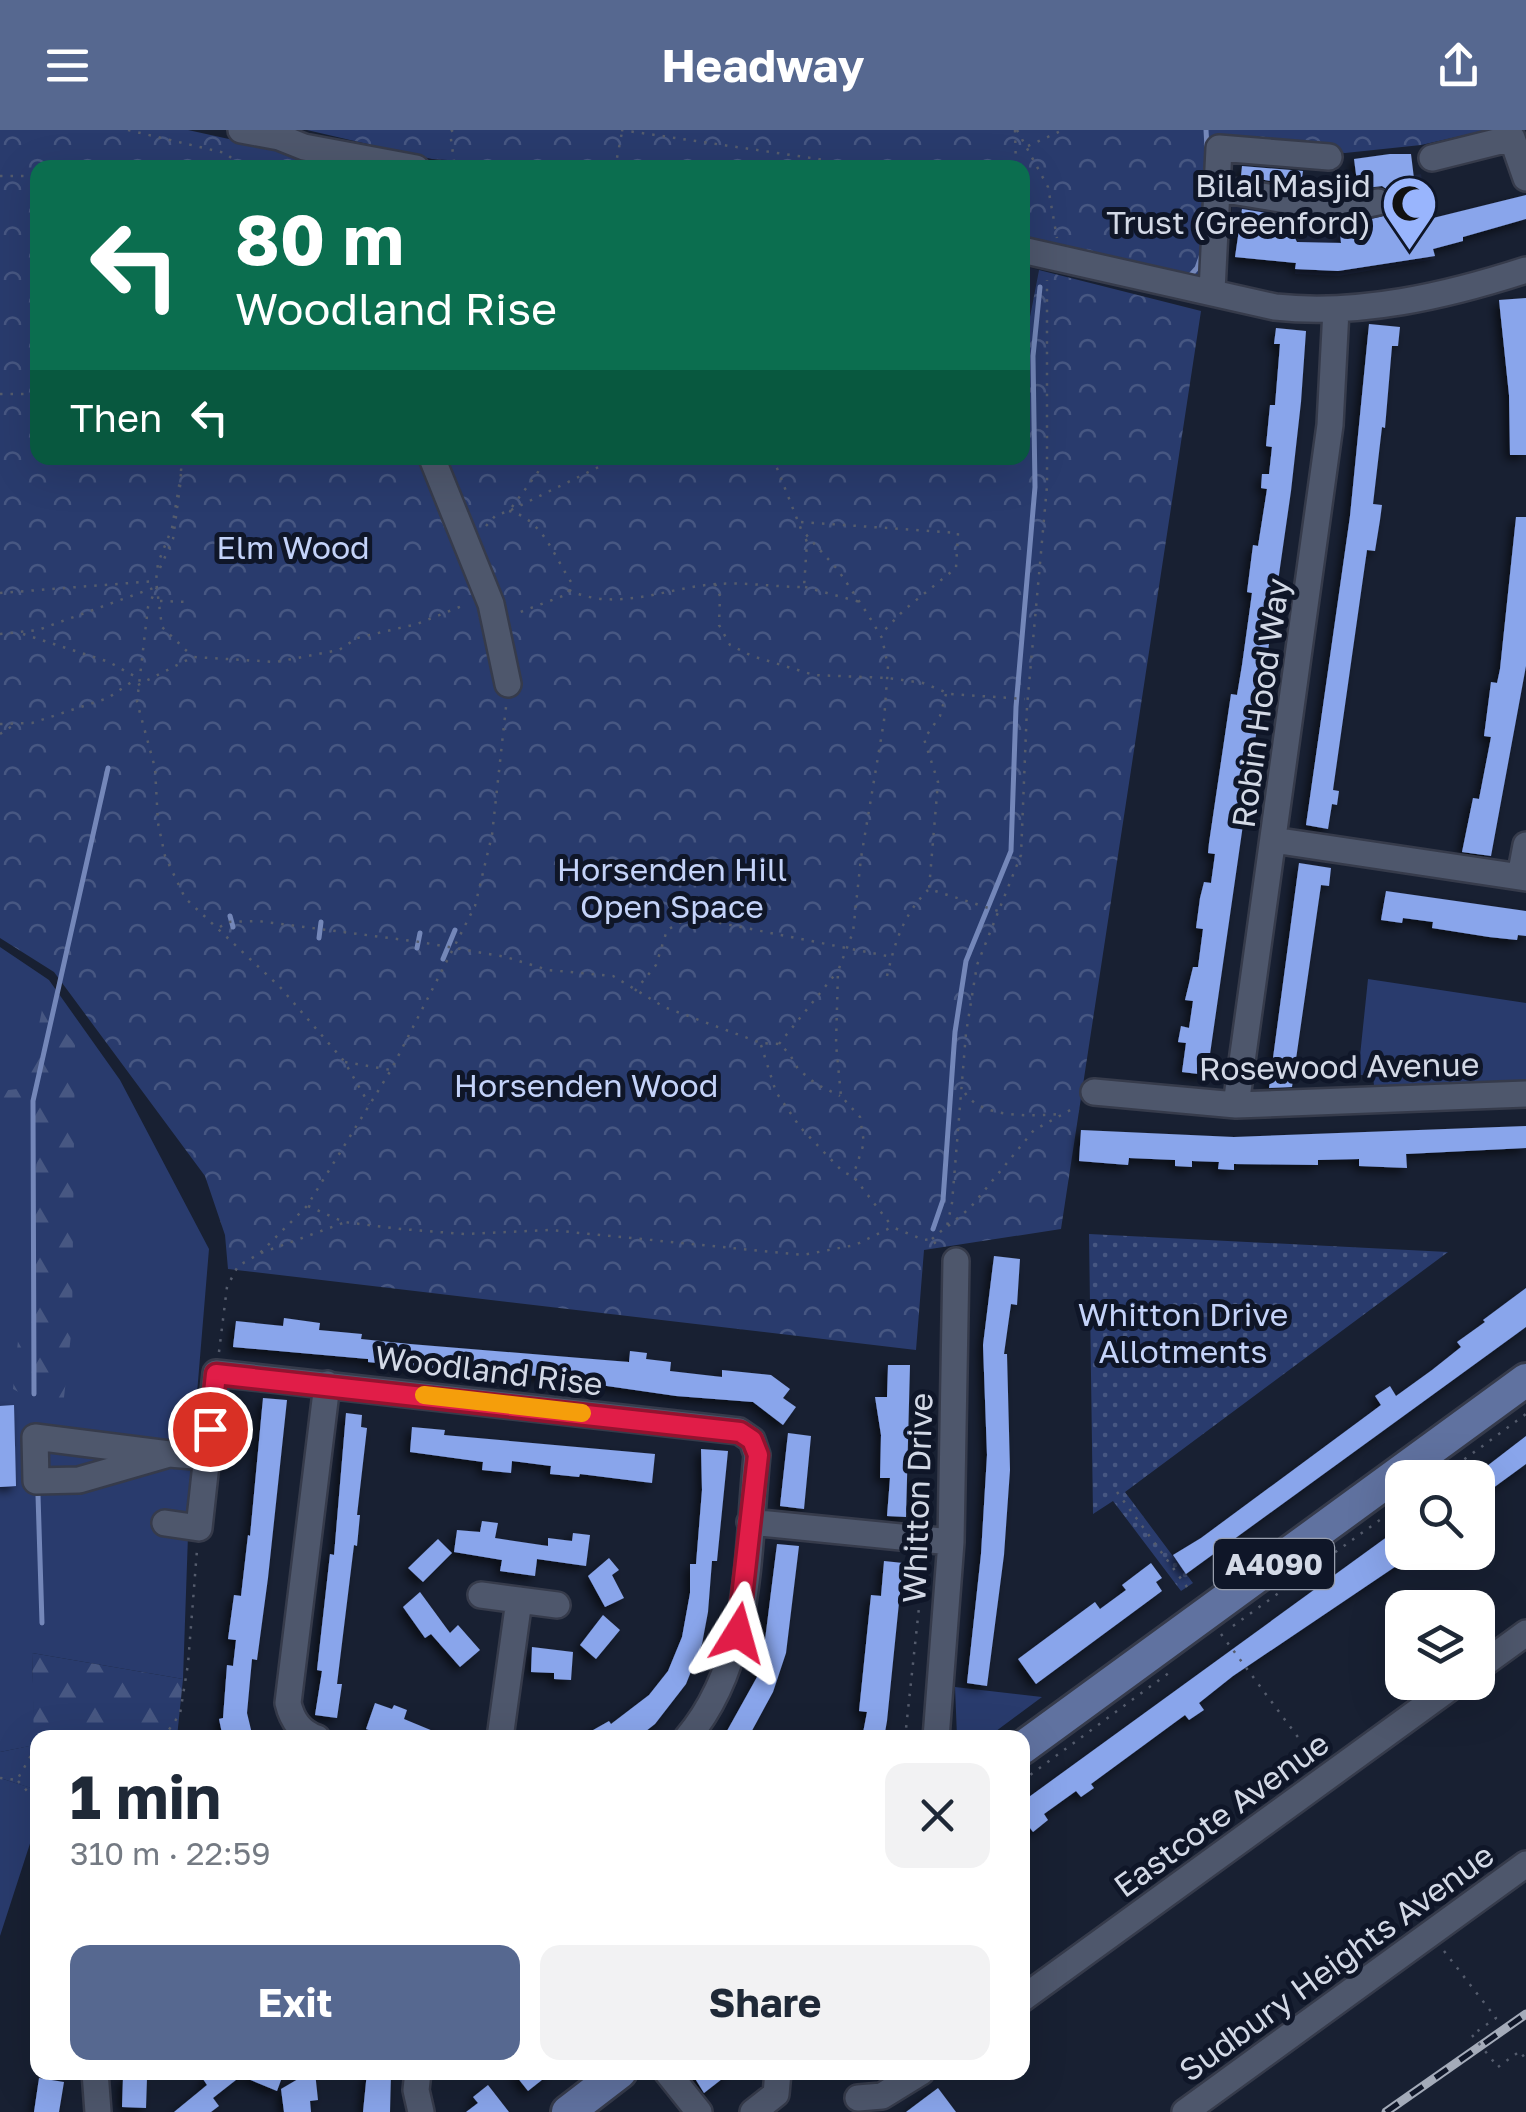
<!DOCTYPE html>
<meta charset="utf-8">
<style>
:root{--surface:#fff;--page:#f2f2f3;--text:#1f2937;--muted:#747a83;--accent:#566890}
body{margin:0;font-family:"Golos Text",sans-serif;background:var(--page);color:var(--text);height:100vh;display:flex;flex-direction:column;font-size:38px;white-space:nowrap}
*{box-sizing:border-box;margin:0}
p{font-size:32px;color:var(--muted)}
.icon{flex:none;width:55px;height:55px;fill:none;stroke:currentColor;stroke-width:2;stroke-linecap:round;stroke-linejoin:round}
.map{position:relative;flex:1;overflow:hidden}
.details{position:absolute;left:30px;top:1600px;width:1000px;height:350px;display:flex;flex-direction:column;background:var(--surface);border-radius:20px;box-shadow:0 10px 40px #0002}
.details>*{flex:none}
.banner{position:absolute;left:30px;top:30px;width:1000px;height:305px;border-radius:20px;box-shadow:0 10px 40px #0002;background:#0b6e4f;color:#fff;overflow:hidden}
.tools{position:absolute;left:1385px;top:1330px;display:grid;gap:20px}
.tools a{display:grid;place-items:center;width:110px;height:110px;border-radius:20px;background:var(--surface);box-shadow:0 10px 40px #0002;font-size:50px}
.pin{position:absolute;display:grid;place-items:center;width:85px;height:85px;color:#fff;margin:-42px;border:5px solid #fff;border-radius:50%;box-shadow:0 2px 10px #0007}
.me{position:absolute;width:110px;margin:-55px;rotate:8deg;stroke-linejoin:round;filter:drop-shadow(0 0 8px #0008)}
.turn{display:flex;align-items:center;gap:35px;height:210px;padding:0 40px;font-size:45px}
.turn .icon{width:130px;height:130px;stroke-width:2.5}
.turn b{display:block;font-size:70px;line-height:85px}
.then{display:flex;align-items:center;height:95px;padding:0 40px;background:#0003;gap:20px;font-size:38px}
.round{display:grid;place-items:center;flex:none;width:105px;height:105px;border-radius:20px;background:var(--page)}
.overview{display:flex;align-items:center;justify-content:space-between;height:170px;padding:0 40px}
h1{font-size:60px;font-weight:700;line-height:75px}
.cta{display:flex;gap:20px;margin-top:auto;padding:20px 40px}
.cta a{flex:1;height:115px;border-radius:20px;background:var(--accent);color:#fff;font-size:40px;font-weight:700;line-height:115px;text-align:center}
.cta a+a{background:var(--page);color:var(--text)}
header{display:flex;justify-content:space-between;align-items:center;height:130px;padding:0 40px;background:var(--accent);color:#fff;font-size:45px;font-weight:700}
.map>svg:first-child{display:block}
.built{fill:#1c253e}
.grass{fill:#293b6d}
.forest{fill:url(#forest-firs)}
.park{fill:url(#park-crowns)}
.garden{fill:url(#garden-dots)}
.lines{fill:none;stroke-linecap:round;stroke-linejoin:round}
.stream{stroke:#7487b9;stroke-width:5}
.building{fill:#89a5eb;filter:url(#shadow)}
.minor-casing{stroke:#363b4b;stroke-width:30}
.major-casing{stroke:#363b4b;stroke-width:38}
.path{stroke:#555c6d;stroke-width:2.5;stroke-dasharray:2.5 8;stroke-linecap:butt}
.minor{stroke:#4e576c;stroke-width:25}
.major{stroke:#6072a0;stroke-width:32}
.rail-casing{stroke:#a4abb9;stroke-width:9}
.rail{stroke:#0f1628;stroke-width:5;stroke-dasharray:15;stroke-linecap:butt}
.path-bridge{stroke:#555c6d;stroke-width:2.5;stroke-dasharray:2.5 8;stroke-linecap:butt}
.route-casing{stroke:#92132f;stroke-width:25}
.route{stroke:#e11d48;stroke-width:18}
.slow{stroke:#f59e0b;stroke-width:18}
.labels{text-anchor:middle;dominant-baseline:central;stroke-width:10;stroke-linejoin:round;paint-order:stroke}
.shield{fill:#0f1628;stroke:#989ead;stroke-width:2.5}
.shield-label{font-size:30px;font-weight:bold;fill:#d3d9e6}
.poi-label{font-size:32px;fill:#d3d9e6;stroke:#0f1628;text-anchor:end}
.park-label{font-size:32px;fill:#c4d3f9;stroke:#0f1628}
.street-label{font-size:32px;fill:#d3d9e6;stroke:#0f1628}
</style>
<header><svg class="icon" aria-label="menu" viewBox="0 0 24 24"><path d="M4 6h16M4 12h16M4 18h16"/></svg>Headway<svg class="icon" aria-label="share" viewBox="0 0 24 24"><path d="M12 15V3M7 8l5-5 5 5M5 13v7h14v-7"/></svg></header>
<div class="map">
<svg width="1526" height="1982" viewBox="0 0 1526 1982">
<defs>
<pattern id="forest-firs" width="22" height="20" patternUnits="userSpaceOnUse" patternTransform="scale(2.5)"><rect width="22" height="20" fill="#293b6d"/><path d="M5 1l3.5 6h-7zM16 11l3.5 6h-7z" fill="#475782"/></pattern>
<pattern id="park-crowns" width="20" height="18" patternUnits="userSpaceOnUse" patternTransform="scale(2.5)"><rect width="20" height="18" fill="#293b6d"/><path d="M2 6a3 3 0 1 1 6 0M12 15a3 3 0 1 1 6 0" fill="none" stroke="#475782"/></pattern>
<pattern id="garden-dots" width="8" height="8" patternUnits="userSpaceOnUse" patternTransform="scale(2.5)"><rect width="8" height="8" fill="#293b6d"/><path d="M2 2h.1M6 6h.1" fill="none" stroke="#475782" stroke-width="1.8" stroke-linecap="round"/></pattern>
<filter id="shadow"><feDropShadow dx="-4.5" dy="4.5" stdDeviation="5" flood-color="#0009"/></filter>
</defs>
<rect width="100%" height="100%" fill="#182032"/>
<path class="built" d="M1421,44L1435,129L1339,146L1295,144L1298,96L1232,90V59L1345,69L1394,61L1397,48Z
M1023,136L1039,140L1023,223Z"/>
<path class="grass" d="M0,817L49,850L120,950L209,1119L190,1348L183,1549L32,1523L35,1615L0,1622Z
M1368,849L1526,873V950L1374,956L1373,945H1358Z
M955,1557L1042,1567L988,1607H957Z
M0,1648L38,1660L37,1692L0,1806Z"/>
<path class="forest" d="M43,875L75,914L72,1196L62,1285L13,1259L40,999L0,1001V961L26,958Z
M32,1523L183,1549L177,1607L38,1608L37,1660L0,1648V1622L34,1615Z"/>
<path class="park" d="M0,0H188L355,37L38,38V328H1022L1023,223L1039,140L1201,181L1061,1099L924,1120L916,1220L228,1139L225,1105L205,1046L54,842L0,808Z
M307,0H1487L1421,15L1345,23L1235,12L1205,149L1023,110L1022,38L556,37L432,29Z"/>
<path class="garden" d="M1089,1104L1448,1122L1125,1362L1193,1453L1181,1461L1113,1371L1093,1384Z"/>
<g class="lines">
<path class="stream" d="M1206,0L1207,18
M1188,148L1197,138L1202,124
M230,786L233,797
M319,808L321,792
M417,818L420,803
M443,829L455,800
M933,1099L943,1070L955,902L966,831L1011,721L1016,577L1035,357L1033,226L1040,157
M34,1264L33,971L108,638
M38,1365L42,1493"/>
</g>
<path class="building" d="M1390,24H1411L1416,65L1425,63L1429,89L1526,65V89L1463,107V111L1433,119L1435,126L1338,141L1295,139L1296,133L1235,127L1242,79L1297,88L1295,108L1297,112L1341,113L1340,102L1360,101L1359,92L1388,85L1394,76L1391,62L1382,56L1358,59L1354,29Z
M1242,36L1303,41L1301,56L1241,46Z
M1526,168V325H1510L1509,265L1499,170Z
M1369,194L1400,197L1398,216H1392L1385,298L1382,297L1373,374L1382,375L1380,390L1375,421L1367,420L1333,660L1339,661L1337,675L1332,674L1328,699L1306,695L1350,386Z
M1276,198L1306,201L1301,272L1291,361L1207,945L1182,942L1186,913L1178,912L1181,896L1189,898L1193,871L1185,870L1193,837H1198L1203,799L1196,798L1200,768L1204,752L1211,753L1215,724L1208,723L1209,713L1231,564L1237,565L1242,535L1252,463L1247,462L1253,415L1258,416L1267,359L1261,358L1262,344H1269L1272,317L1266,316L1270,275H1275L1280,214H1274Z
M1516,387H1526V536L1491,726L1462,722L1473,668L1479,669L1491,607L1484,606L1491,552L1497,553L1500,539Z
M1299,733L1331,738L1329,756L1321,755L1292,957L1269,958Z
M1386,761L1526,781V806L1518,805L1517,810L1489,807L1432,798L1433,792L1403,788L1402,793L1381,790Z
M1526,996V1018L1406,1024L1407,1038L1359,1036V1029L1318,1030V1035L1234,1034V1040L1218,1039L1219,1032L1192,1031V1037L1175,1036V1030L1129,1028L1128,1035L1079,1031L1081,1000L1234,1007Z
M994,1126L1020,1129L1017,1175L1011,1174L1004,1224H1007L1010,1340L1004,1425L987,1556L967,1553L981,1424L987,1325L983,1215Z
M1526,1158V1197L1186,1444L1173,1425L1201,1408L1381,1275L1375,1266L1390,1256L1396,1266L1432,1240L1461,1217L1457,1212L1485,1192L1483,1190Z
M284,1188L320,1193L319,1200L362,1204L361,1209L410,1214L629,1232L630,1221L647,1223L646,1229L671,1232L670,1241L722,1247V1240L771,1245L790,1259L783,1268L796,1277L783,1295L753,1272L676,1266L538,1246L489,1242V1245L368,1232V1229L233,1217L236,1191L283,1196Z
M888,1235H910L906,1387L887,1386L890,1348H880L881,1305L875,1267H887Z
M263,1268L287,1270L268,1448L257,1530L252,1529L247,1583L253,1608H223L219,1589L223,1588L227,1535L233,1536L236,1510L228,1509L234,1465L241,1466L248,1405L250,1406Z
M14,1275L16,1356L0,1357V1276Z
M346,1283L362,1285L361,1297L367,1298L357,1385H360L357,1416L354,1415L337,1554H342L337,1588L315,1585L322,1541L317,1540L330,1424L334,1425Z
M412,1297L445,1300L444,1305L655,1324L652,1353L580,1344L579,1347L550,1344L551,1336L512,1331L511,1343L482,1340L483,1332L410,1322Z
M788,1303L811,1306L804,1379L780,1376Z
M1526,1306V1334L1478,1369V1343Z
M701,1319L728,1321L717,1431H712L708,1482L702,1514L686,1554L655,1594L637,1608H579L609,1591L611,1594L649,1565L668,1541L682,1507L690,1463V1434H696L702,1360Z
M482,1391L498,1393L495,1408L548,1416V1408L572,1411L573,1403L590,1405L586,1436L537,1429L535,1446L500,1441L502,1430L454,1422L457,1400L480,1402Z
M1402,1396V1422H1417L1233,1546L1199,1573L1204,1580L1189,1590L1185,1585L1091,1654L1094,1658L1081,1667L1076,1661L1044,1684L1048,1690L1033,1702L1030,1698L1022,1704V1672Z
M438,1409L452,1423L423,1452L408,1438Z
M777,1414L799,1416L786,1523L773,1562L748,1608H723L757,1547L763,1526Z
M609,1428L619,1440L612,1445L624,1468L605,1477L588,1446Z
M884,1431L903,1433L887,1591L884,1608H862L867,1582L859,1581L871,1465L881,1466Z
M1151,1433L1162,1448L1156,1452L1162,1461L1036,1554L1018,1529L1095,1472L1100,1479L1126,1460L1122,1455Z
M420,1462L450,1503L458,1495L480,1520L460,1537L431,1504L425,1508L403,1477Z
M603,1485L620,1500L596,1529L580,1515Z
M532,1517L573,1522L571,1550L554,1549V1543L531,1542Z
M375,1573L392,1579L394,1575L407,1580L404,1589L450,1608H390L366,1599Z
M212,1942H284L277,1961L241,1946L213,1968L219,1976L211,1982H174L207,1955L203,1949Z
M310,1942H315L318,1970L310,1971L311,1982H284L281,1959Z
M367,1942H391L390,1982H363Z
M513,1942H552L528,1961Z
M691,1942H731L704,1963Z
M123,1947L147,1948L146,1978L122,1977Z
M39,1948L64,1952L59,1982H34Z
M488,1955L509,1982H466L478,1973L473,1967Z
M938,1958L956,1982H906Z"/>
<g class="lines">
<defs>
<path id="minor" d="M241,0L279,7L304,17L416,38
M1432,28L1512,8L1526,48
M1219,59L1343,79L1378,72
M1022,120L1275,177C1359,186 1446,166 1526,140
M1212,161L1219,18L1329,27
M432,328L491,474L508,554
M1273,710L1526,748
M1520,747L1526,715
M1094,962L1236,975L1526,964
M1236,975L1330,295L1336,180
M169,1324L35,1307L36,1351L79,1350L169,1324L207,1327
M750,1392L951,1412
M165,1393L199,1398L216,1243L739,1301L752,1310L757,1325C747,1421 753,1530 687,1608
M481,1465L557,1475
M1478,1538L1526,1503
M317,1608C300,1602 292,1590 288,1573L327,1254
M500,1608L519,1470
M936,1608L951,1412L956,1131
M1022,1869L1458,1552
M95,1942L98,1982
M418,1942L416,1960L421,1982
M667,1942L699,1982
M858,1968L882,1966L921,1942
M753,1982L776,1964L778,1942
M1185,1982L1526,1734"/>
<path id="major" d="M1022,1618L1526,1250
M568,1982L620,1942"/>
</defs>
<use href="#minor" class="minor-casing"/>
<use href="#major" class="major-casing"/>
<path class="path" d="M128,0L225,23L244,38
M453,0L450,2L455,38
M621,0L825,30L849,38
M1015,0L1016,38
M1017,0L1048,57L1057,108
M1028,16L1063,0
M615,38L622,2
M0,46H38
M0,264H38
M773,328L801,399L838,440L867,483L882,508L888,536L884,591L861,728L853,802L838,841L836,914L841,966L860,987L864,1013L853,1046
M181,341L182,328
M181,344L172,398L158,433L156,451L162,497L192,526
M512,377L538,342L542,328
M511,380L617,328
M509,381C542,389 553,424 571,452L568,464L515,484
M801,392L958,403L956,438L904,480L881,504
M486,396L496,385L506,382
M160,438L173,409L181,349
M715,454L720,466L719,495L730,515L752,526L814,545L888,548L923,553L950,564L1025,569
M157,457L148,477L137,572L155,638L158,693L165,726L185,768L280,857L344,931L369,974
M805,457L860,472
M569,460C617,483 667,457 717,454C745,452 775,457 804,457L807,412L803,403
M0,463L156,451
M160,471L189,472
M0,504L38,500L156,457
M23,504L109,532L136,547
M138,555L193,527L276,532L339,520L357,508L417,494L467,474
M946,564L940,586L924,609L938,652L929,759L998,781
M0,594L32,593L108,568L136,549
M0,604L12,596
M220,797L227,792L258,791L420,812L506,827L548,840L613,846L664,877L761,913L779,914L789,923L798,939L816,954L840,966
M887,846C895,812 903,785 928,760
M635,861L656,835L667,800L690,787L892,827
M779,914L837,842
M761,915L776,962L800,997L843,1042L853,1046L891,1095
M345,932L391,940
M965,963C982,989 1033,986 1060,984
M308,1076L344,1092L401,1099L464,1104L550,1100L803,1125L855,1115L892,1097L924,1110L932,1109L938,1117
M948,1096L970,1078L1034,1000L1076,977
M932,1109L947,1096L952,1073L966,903L977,835L1021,725L1027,577L1047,356V150
M261,1123L343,1093
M219,1222L227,1157L238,1136L259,1124L307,1076L391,940L475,776L492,705L506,577
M1439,1348L1526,1284
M1117,1362L1190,1461
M1233,1496L1402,1374
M1221,1504L1315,1630
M163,1608L180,1584L188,1534L197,1420
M905,1608L924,1431
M0,1648L17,1650L33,1622H38
M18,1651L38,1673
M1022,1651L1170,1542
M1444,1821L1496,1888L1472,1905
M1498,1937L1520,1921L1526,1930"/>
<use href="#minor" class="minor"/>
<use href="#major" class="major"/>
<defs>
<path id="rail" d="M1386,1982L1526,1884"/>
</defs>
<use href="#rail" class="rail-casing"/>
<use href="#rail" class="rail"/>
<path class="path-bridge" d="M1472,1905L1498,1937"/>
</g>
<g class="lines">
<defs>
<path id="route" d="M210,1299L216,1244L740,1302L752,1310L758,1325L738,1503"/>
</defs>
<use href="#route" class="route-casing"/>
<use href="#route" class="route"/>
<path class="slow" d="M424,1265L582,1283"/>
</g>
<defs>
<symbol id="mosque-pin" viewBox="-11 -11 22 30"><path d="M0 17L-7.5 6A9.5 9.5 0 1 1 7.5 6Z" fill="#99b5fd" stroke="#0f1628"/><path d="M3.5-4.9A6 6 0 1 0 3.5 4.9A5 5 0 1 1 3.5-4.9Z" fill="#111"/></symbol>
</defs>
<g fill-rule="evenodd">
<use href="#mosque-pin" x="1378" y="42" width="63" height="86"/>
</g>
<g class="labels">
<rect class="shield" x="1214" y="1409" width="120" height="50" rx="8"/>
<g class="shield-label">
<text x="1274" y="1434">A4090</text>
</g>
<g class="poi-label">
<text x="1371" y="55">Bilal Masjid<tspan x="1371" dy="37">Trust (Greenford)</tspan></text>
</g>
<g class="park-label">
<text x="293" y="417">Elm Wood</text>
<text x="672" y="739">Horsenden Hill<tspan x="672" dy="37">Open Space</tspan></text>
<text x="586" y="955">Horsenden Wood</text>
<text x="1183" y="1184">Whitton Drive<tspan x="1183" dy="37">Allotments</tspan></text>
</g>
<g class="street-label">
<text transform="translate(1260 573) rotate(-82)">Robin Hood Way</text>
<text transform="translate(1339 936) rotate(-1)">Rosewood Avenue</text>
<text transform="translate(489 1240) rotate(7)">Woodland Rise</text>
<text transform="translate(917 1368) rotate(-88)">Whitton Drive</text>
<text transform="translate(1221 1684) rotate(-36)">Eastcote Avenue</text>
<text transform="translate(1336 1832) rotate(-36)">Sudbury Heights Avenue</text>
</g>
</g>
</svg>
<div class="tools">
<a><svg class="icon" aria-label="search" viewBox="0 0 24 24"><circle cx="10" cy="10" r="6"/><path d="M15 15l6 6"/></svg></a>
<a><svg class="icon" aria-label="layers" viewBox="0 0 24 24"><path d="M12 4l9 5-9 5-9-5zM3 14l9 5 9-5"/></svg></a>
</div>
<div class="pin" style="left:210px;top:1299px;background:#d93025"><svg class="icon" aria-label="arrive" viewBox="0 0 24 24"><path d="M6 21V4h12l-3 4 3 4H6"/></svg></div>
<svg class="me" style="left:738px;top:1503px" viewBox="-20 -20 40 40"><path d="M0-17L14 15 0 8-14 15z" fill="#e11d48" stroke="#fff" stroke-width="4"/></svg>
<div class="banner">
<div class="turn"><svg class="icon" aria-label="left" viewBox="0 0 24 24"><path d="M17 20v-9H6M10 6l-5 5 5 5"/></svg><div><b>80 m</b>Woodland Rise</div></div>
<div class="then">Then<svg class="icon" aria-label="left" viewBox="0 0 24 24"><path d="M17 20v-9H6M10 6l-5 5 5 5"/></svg></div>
</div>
<section class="details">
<div class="overview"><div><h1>1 min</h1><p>310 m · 22:59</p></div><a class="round"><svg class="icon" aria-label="close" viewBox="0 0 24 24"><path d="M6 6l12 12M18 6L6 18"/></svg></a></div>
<div class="cta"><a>Exit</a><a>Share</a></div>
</section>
</div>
